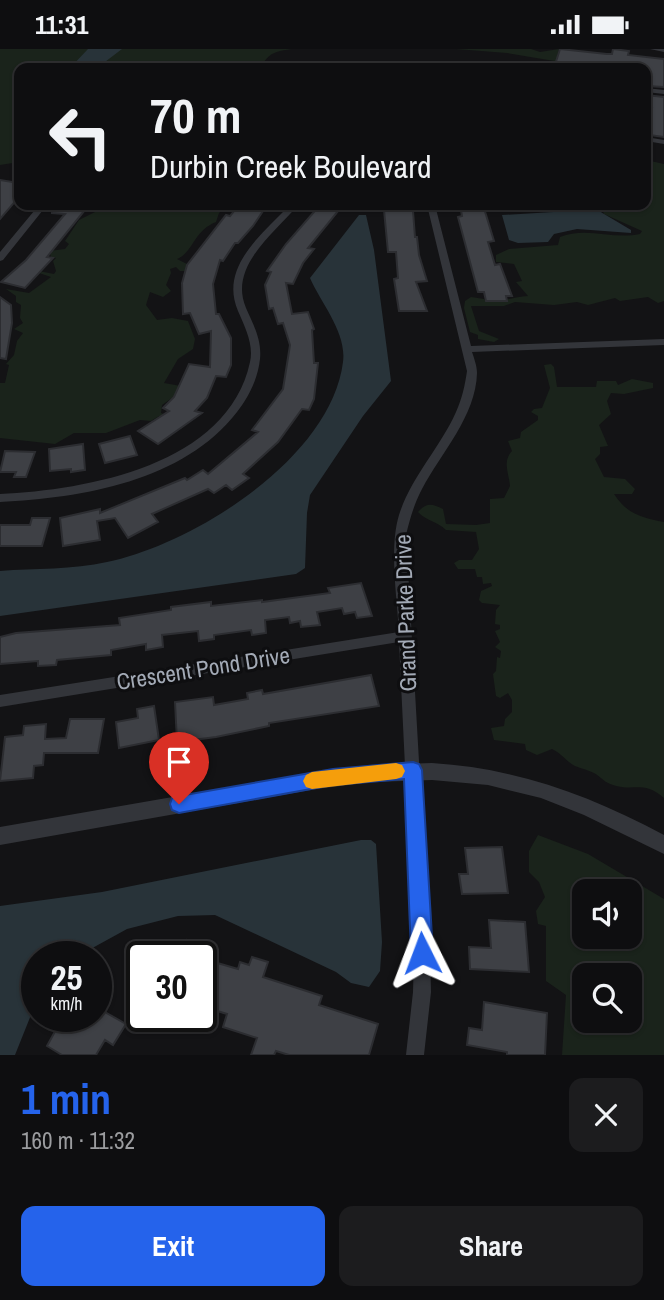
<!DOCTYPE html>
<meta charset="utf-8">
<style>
:root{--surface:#0e0e10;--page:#1c1c1e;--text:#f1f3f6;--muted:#9b9c9f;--line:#2e2e30;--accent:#2563eb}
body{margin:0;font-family:"Archivo Narrow",sans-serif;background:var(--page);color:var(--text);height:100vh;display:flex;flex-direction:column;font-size:26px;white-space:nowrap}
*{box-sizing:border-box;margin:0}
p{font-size:23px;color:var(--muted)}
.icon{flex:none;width:38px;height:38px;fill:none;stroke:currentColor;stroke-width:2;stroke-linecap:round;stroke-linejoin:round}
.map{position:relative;height:1006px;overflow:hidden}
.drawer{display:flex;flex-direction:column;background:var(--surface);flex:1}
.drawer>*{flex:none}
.guide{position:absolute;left:14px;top:14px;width:637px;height:147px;border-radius:14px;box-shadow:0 2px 5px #0004,0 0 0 2px var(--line);background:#0e0e10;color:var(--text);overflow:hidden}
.buttons{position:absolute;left:572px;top:830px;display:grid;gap:14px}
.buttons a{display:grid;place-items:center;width:70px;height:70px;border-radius:14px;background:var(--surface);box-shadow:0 2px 5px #0004,0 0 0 2px var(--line);font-size:35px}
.speed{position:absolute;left:21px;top:892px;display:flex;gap:14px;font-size:35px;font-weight:700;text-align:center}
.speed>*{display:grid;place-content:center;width:91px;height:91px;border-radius:50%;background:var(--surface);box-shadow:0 2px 5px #0004,0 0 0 2px var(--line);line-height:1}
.speed small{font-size:18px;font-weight:400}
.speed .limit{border:4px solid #111;border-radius:10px;background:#fff;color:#111}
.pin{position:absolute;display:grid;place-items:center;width:60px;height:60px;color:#fff;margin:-72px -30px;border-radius:50% 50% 50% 0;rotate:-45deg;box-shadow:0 0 7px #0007}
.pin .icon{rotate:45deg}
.me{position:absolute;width:77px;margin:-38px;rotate:357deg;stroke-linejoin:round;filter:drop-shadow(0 0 5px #0008)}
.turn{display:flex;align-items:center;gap:24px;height:147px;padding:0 21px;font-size:32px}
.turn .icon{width:91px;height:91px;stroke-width:2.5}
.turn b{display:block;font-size:49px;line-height:60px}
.round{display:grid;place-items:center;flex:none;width:74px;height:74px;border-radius:14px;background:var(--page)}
.headline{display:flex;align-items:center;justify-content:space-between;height:119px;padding:0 21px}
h1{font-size:42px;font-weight:700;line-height:52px;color:var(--accent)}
.action{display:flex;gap:14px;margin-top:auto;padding:14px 21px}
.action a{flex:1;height:80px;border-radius:14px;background:var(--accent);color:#fff;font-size:28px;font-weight:700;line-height:80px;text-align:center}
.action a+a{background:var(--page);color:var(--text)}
.status{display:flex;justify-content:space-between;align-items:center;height:49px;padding:0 35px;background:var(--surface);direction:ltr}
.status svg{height:19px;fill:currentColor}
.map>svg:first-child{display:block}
.green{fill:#1a231b;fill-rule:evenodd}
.water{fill:#283339}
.building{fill:#3e4045;stroke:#2c2d31;stroke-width:2}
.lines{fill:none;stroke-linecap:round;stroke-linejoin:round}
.minor{fill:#33353a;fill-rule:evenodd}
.tertiary{fill:#33353a;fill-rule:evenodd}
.route{fill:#2563eb;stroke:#184099;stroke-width:2}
.slow{fill:#f59e0b}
.labels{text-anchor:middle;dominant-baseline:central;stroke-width:6;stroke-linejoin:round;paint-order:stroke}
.street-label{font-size:23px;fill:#a3aab6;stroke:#0e0e10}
</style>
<div class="status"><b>11:31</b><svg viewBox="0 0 49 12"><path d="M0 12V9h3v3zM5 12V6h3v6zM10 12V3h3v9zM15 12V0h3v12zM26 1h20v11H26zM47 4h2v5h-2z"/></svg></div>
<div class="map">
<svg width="664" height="1006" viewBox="0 0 664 1006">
<rect width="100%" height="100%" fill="#131315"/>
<path class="green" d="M0,0H292C280,2 270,2 263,15L275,12L286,14H273L266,19H19V113L0,116Z
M456,0H531L540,3L559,0L557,7L564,9L638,14L653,23L646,22V19H596L507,4Z
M646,111L664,115V252L658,254L648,248L620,252L615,249L588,256L577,253L554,256L515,253L504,257H471L479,282L499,290L494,293L478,290V286L470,283L464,259L465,252L471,248L484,250L486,253C502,253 513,248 528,247L516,233L522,232L514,215L496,213V206L509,200L558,196L560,188C587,177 612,191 640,185L642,182L604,165L601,156H646Z
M97,156H228L219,164L216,173C193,182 194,203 177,210L191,217L188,222H180L176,218L170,220L171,224L166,236L171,242L163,248L150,243L146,256L157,271L172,269L188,272L195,290L193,300L178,310L164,334L181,337L182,342L162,356L161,364L172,368L181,367L188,374L181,380L159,367L151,372L140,371L106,384H74L55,395L0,389V334H5L9,316L6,315L14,306L17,292L23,284L14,280L23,274L20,269L21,256L16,253V247L6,240L29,244L51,228L24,219L54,225L56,222L53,212L56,209L51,208L49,202L65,200L69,195L65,192L79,171L99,161Z
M551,315L554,318L557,338H596L597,332H616L618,336L632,330L653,334V339L624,345L611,344L607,352L611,365L599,376L608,397L600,398V405L595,410L604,428L625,430L635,440L632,445H614C627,465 642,469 664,473V749C643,731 634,743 613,736C605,734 601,728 594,724C587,720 575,719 569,713C563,708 560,704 552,700L537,706L526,701L525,695L494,691L491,679L504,677L505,670L512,663V651L508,644L500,649L496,647L493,625L496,622L497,608L500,609L501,602L495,598L500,593L495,582L500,580V576L495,575L496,561L500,556L482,554L479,551L481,542L492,537L491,534L483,535L482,528H477L475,520H458L454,514L459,511H472L479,500L476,483L446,481C437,472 426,472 418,463C427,453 432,455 443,460L446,475L476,476L490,474V450L504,449L510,437C509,424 502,413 512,402L508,392L520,389L521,383L538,371V367L531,363L534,360L542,359L550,339L544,316Z
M538,786L588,805L664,850V1006H562L566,946L546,932V877L538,875L536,862L545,848L539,833L529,823V802ZM584,842H630V887H584ZM584,926H630V971H584Z"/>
<path class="water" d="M88,0H122L97,19H70Z
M565,156H589L631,181V184L577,180L554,185L548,193L518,194L509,191L502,166L553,163Z
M359,166H366L374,201L391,332L363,367L310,446L307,464L305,519L296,525L0,567V522C35,519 73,521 107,513C194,495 331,409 343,313C347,284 321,254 310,229Z
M361,791H371L376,795L382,893L380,922L369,938L351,934L336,923L215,866L178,867L127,880L76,908H37V951L15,1006H0V857L102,843Z"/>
<path class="building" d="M560,0L607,5H612L613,0L629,2L628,6L664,10V38L646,37V19H554Z
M646,46L664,48V88L649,86L652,59L646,58Z
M0,131L19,134V148L0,170Z
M52,156H89L47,208L53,209L25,239L1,233L26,211L65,165L52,164Z
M249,156H267L253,177L238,194H235L223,212L220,211L213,235L216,265H219L231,289V316L226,328L216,327L207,349L195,362L202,364L158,395L138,382L169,362L163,359L174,348L189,315L210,318L211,282L199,285L190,264L183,265L182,234L187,216L226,166L230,167L238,157L247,158Z
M320,156H343L308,199L314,200L303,214L293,235L286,234L292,265L308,263L314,280L312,281L314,314H318L314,350L309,361L302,360L278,393L243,425L249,429L232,441L226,436L214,444L208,440L152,465L158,473L128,489L115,469L97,472L100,491L63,497L60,469L100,460V464L185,429L187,431L203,421L208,425L258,383L252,381L283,340L290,296L283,274L278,275L273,259L269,260L265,236L271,223L267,222L286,195Z
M375,156H404L413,162L415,188H417L419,206L427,232L416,233L427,262H399L394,230L398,229L396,203H388L384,161Z
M460,156H483L494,192L488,193L495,216L500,215L512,247H506L507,252H486L484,243H478L458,168L462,167Z
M0,248L11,256L12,274L6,310L0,309Z
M130,387L137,406L105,414L99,395Z
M83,395L85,421L71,423V420L50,422L49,400Z
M5,402L35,403L26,428H14L16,423H0Z
M32,469H50L42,497H0V476H30Z
M361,534L372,567L357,569L355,563L344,565L342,559L317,563L320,576L301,578L300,572L290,574L289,568L265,571L266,584L252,586L251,581L214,586V590L199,592L198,582L162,586L163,598L146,601V595L111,601V606L57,611L56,616L38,617V612L0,615V588L16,584L120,576L119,569L171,561V558L211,553V557L262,551V553L330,544L328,539Z
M371,626L379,657L269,674V677L216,688L177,693L175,653L213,648L214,656L248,650L247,644L262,641L263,645Z
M154,657L159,691L119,699L116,673L138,669L137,660Z
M70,670H104L98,704H44L43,716L34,717L33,729L0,732L5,688L23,686L24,677L46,675L45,690L66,689Z
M502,798L508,844L462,845L459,825H468L465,799Z
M489,871L525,873L529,923L470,920L469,898L491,899Z
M186,891L188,908H134L133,904Z
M252,908L268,913L263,928L322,947L319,956L378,975L369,1006H289L276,1002L274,1006H251L257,989L223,978L227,965L201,957V946L214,913L238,920L240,913L249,916Z
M484,953L547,964L545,1006H507V1003L467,996L469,979L482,981Z
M96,958L126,975L113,996L105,991L96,1006H62L47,997L63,968H96Z"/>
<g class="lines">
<path class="minor" d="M650,0H664V3Z
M394,13L443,17L446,19L394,17L351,19L354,17Z
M646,39L664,41V45L646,43Z
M646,88L664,91V95L646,92Z
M39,156H47L3,211L0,212V203Z
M290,156H298C275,184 228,217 246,259C253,275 262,291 260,310C258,329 249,348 237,363C184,432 82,449 0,453V445C87,441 228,416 250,313C254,296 245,278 238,262C219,218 262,185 290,156Z
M427,156H435L471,297L664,290V296L472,303C474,309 477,317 477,324C476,367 441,404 422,440C414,455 410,470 406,486L430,904L431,943L424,1006H406L413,943L414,904L399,593L0,658V646L399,583C397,548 389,499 399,466C411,428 440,399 456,363C462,350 465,336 467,322Z"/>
<path class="tertiary" d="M432,714C515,719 590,746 664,786V805L584,766L541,749L488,736L432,731L373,733L316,740L0,796V778L316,723L373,716Z"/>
</g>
<path class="route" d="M413,713L419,715L422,721L433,904L430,911L422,915L414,911L411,904L404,730L333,736L179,764L172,761L170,755L172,749L179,747L333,720Z"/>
<path class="slow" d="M396,714L402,716L405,722L402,728L396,730L312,740L306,738L303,732L306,726L312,723Z"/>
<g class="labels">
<g class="street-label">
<text transform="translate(405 564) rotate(-92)">Grand Parke Drive</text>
<text transform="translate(203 619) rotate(-9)">Crescent Pond Drive</text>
</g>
</g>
</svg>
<div class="buttons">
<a><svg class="icon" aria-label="sound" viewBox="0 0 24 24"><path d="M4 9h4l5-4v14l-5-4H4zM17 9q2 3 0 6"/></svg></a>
<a><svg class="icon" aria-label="search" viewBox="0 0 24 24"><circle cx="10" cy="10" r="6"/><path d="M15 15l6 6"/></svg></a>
</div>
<div class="speed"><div>25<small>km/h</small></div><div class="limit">30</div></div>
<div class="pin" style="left:179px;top:755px;background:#d93025"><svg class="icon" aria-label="arrive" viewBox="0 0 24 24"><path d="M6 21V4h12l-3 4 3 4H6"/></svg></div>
<svg class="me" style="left:422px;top:904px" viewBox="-20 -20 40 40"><path d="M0-17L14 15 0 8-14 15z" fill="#2563eb" stroke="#fff" stroke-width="4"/></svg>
<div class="guide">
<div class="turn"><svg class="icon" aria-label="left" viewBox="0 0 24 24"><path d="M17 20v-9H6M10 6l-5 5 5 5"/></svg><div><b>70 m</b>Durbin Creek Boulevard</div></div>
</div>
</div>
<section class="drawer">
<div class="headline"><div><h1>1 min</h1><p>160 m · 11:32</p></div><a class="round"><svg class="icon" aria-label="close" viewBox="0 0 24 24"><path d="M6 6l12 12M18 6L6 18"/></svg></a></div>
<div class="action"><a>Exit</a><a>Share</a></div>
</section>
